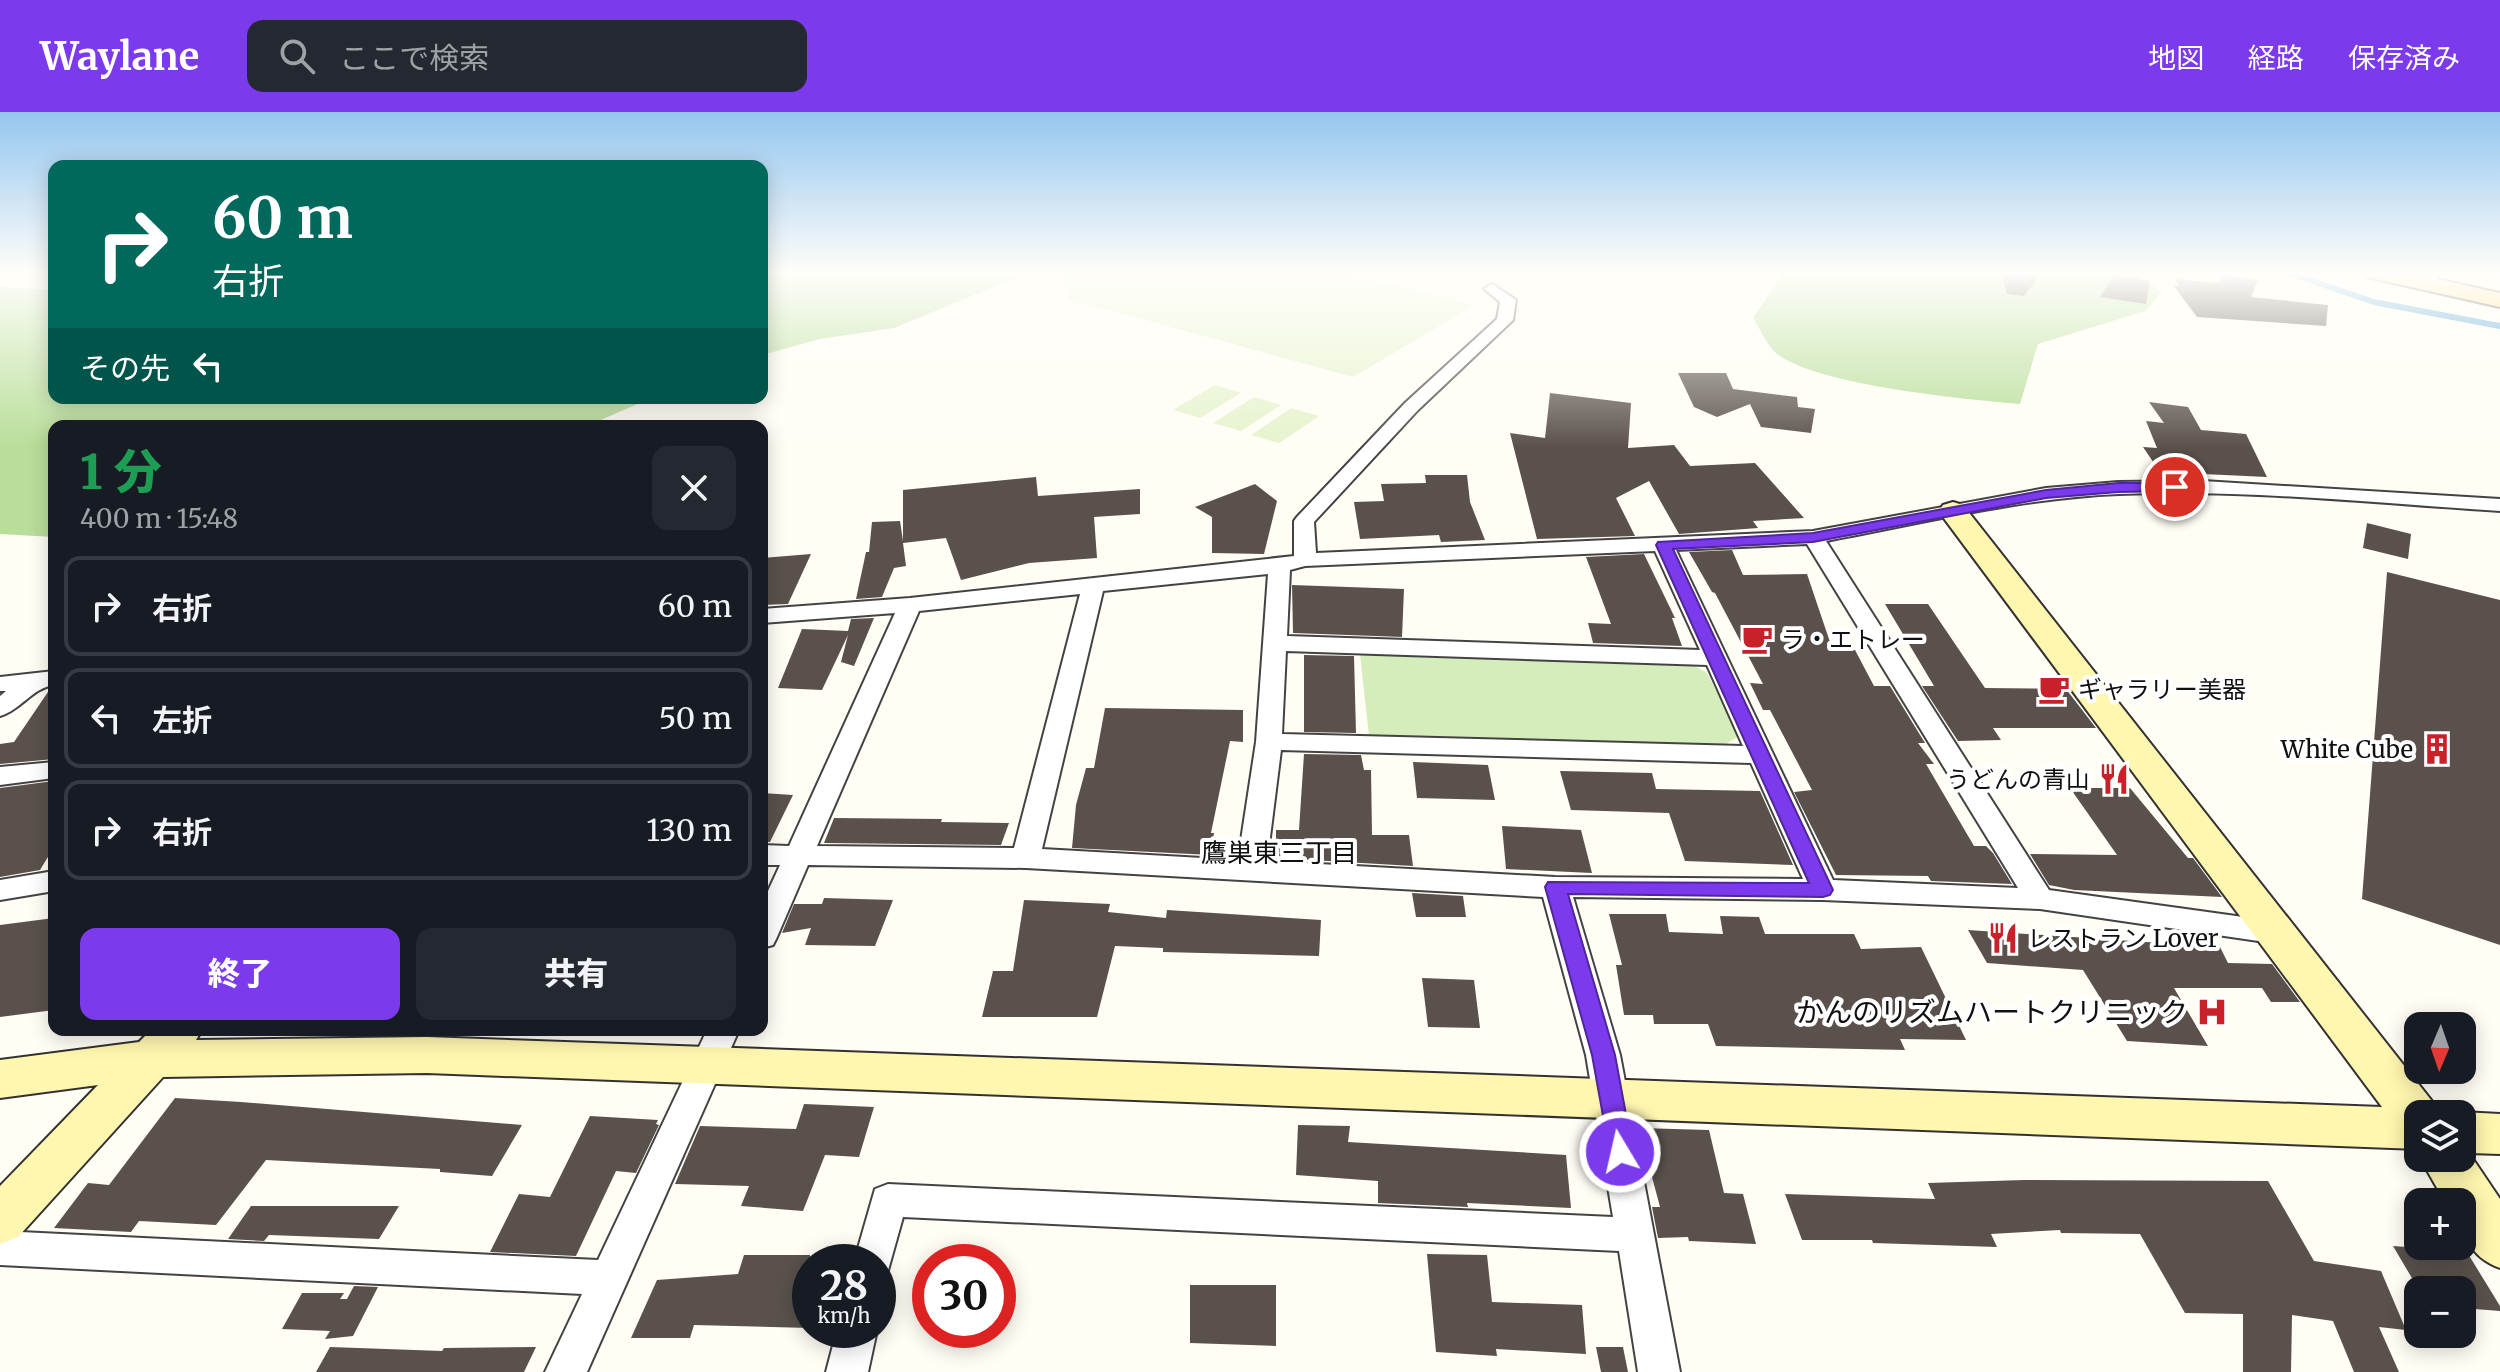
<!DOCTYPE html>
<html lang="ja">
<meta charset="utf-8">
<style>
:root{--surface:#171b24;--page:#242831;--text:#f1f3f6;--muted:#9ea1a6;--line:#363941;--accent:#7c3aed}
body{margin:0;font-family:Merriweather,"Noto Sans JP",serif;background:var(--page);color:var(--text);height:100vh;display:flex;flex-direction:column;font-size:30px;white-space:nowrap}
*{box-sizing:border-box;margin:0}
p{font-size:26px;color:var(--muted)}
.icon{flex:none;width:44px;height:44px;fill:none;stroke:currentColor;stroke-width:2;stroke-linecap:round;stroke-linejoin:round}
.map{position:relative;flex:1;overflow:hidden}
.drawer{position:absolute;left:48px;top:308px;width:720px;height:616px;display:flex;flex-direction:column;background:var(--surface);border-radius:16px;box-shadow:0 4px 20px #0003}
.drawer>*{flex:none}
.hud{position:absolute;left:48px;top:48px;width:720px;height:244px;border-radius:16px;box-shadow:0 4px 20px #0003;background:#00695c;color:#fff;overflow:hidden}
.needle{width:52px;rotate:182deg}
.controls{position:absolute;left:2404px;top:900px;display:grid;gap:16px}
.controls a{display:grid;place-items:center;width:72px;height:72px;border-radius:16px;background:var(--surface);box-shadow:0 4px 20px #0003;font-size:40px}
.speed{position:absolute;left:792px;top:1132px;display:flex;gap:16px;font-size:40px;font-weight:700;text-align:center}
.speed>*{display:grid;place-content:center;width:104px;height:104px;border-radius:50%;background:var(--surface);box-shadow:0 4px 20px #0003;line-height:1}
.speed small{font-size:20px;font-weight:400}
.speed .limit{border:12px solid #d22;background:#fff;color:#111}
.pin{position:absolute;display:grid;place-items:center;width:68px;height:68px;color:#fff;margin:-34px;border:4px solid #fff;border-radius:50%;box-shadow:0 2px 8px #0007}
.me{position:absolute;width:88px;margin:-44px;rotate:351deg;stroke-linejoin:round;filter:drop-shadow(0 0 6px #0008)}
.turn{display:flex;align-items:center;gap:28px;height:168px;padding:0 32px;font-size:36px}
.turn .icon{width:104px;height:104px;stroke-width:2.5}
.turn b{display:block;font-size:56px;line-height:68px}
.then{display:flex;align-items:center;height:76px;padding:0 32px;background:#0003;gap:16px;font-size:30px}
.round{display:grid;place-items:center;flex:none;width:84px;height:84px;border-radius:16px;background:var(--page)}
.head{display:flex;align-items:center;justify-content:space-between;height:136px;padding:0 32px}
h1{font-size:48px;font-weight:800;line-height:60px;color:#1e9e55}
.button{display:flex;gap:16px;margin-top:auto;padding:16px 32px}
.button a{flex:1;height:92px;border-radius:16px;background:var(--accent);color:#fff;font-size:32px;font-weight:800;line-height:92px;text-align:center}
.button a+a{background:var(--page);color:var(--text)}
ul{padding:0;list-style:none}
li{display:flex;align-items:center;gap:24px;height:100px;margin:0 16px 12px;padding:0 16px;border:4px solid var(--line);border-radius:16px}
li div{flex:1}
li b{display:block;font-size:30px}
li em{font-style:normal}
header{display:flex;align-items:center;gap:48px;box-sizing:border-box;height:112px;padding:0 40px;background:var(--accent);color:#fff}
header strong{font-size:38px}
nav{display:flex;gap:44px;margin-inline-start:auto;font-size:28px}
.search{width:560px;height:72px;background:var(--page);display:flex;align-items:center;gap:20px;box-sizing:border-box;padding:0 28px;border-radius:16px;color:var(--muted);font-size:30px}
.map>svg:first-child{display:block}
.green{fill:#d5ecbb}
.forest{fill:#b8de99}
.pitch{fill:#e6f3cd}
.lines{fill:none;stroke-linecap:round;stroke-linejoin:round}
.stream{stroke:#3a97d3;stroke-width:6}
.building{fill:#5a514c}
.street-casing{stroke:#434343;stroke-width:4}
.secondary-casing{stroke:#323232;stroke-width:4}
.primary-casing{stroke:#212121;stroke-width:4}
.street{fill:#fff;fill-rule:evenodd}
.secondary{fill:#fff6af;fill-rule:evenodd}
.primary{fill:#fdd765;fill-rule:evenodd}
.route{fill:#7c3aed;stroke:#51269a;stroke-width:2}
.labels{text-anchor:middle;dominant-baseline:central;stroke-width:8;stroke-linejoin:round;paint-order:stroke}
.poi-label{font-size:24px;fill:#101010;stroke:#fff;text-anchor:start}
.neighbourhood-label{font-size:26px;fill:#101010;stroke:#fff}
.near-poi-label{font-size:28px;fill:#101010;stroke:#fff;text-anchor:end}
</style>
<header>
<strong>Waylane</strong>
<div class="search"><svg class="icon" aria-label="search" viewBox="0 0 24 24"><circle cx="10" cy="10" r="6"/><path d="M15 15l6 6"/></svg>ここで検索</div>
<nav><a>地図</a><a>経路</a><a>保存済み</a></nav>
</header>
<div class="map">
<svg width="2500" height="1260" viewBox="0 0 2500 1260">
<rect width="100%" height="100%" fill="#fffdf4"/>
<path class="green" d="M1360,542L1689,551L1707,561L1739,624L1721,635L1369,624Z"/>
<path class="forest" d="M762,160H1030L894,216L820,227L762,243Z
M1784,160H2132L2162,180L2145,199L2038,232L2020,292C1964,287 1820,274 1777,242C1767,234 1760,216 1753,206Z
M0,175L54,178V286H651L587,314H54V425L0,422Z"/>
<path class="pitch" d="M1067,160H1338L1475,193L1353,265L1069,187L1062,169Z
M1215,273L1241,281L1200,306L1173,298Z
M1254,285L1281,293L1241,319L1213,311Z
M1291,296L1319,304L1279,331L1251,323Z"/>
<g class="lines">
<path class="stream" d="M2292,162L2374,190L2500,214"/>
</g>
<path class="building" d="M2001,160H2043L2024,184L2007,182Z
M2221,162L2258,168L2251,185L2328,193L2326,214L2197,205L2173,173L2179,174L2175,167L2220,171Z
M2114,163L2150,169L2146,192L2100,185Z
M1678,261H1726L1733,277L1797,285L1798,295L1815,297L1811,321L1761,315L1750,292L1717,305L1694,295Z
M1550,281L1631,291L1628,336L1674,333L1690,354L1755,351L1804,406L1753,409L1758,416L1679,422L1649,369L1616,386L1635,424L1537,427L1510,321L1545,326Z
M2149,290L2188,295L2201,318L2246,322L2267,365L2160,360L2143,335L2157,336L2146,309L2164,311Z
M1425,363H1467L1470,390L1485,428L1441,430L1439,423L1360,427L1354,390L1384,389L1381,372L1426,371Z
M1036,365L1038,384L1140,377V402L1094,405L1097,446L1029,451L961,468L946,426L903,431L906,454L894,456L882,485L856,487L866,440H869L872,410L900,409L903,429V378Z
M1255,372L1277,389L1264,442L1212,441V405L1195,395Z
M2367,411L2411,422L2408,447L2363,436Z
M1732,438L1743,463L1807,462L1833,539L1855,538L1874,574H1890L1925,631H1918L1934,652H1926L1974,734H1986L1993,741L2012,772L1931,769L1928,764L1836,763L1794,680L1812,678L1770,598H1763L1750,571L1763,572L1715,481L1712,480L1689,440Z
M811,442L788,492L762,493V446Z
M1644,442L1675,506H1672L1682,534L1593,531L1588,511L1611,512L1586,445Z
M2387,460L2500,488V833L2362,787Z
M1292,473L1404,477L1402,525L1293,521Z
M1885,492H1928L1985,576L2066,577L2096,616H1993L2001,628L1958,629L1922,574H1934Z
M874,506L854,554L841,550L848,523L822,578L778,576L802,517L848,519L851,507Z
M1304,543L1354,544L1356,621L1304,620Z
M54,576V647L0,652V632L14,630L50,577Z
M1105,596L1243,598V630L1230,629L1211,721H1214L1211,743L1072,736L1076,693L1086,656H1094Z
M1304,642L1361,643L1364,658H1371L1372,723H1409L1413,754L1276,746V718H1299Z
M1413,650L1488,653L1495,688L1417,686Z
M1560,659L1652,661L1656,677L1760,679L1793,753L1685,749L1669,701L1571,698Z
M54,669V735L40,758L0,765V676Z
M2070,676H2130L2188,746H2193L2222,785L2074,778L2049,773L2030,742L2117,743Z
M762,681L793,683L770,730H762Z
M834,706L942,707L941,710L1009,711L1001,733L824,731Z
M1502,714L1581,718L1592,761L1506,757Z
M1412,781L1463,784L1466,805H1416Z
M824,786L893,788L875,834L805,833L811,816L782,821L794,792H822Z
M1024,788L1110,792L1108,800L1166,806L1167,798L1321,808L1319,844L1163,840V836L1115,834L1097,905H982L993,859H1013Z
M1609,802H1666L1669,820L1723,822L1720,804L1759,805L1765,822H1854L1861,837L1921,835L1966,928L1900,927L1905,938L1716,934L1708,912H1654L1653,903H1624L1616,853H1622Z
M54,806V898L0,905V813Z
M1968,818L2220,835L2228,851L2272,852L2300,890H2271L2262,876H2174L2208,934L2127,929L2083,858L1987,851Z
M1422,866L1474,868L1480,916L1428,915Z
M175,986L241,990L522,1013L492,1064L440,1060V1057L266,1048L216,1113L139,1109L131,1120L54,1116L88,1071L109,1073Z
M804,992L874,995L859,1045L825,1043L803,1099L741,1094L749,1074L675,1072L700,1014L796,1017Z
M590,1004L658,1008L656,1012L659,1013L636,1061L616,1059L576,1144L490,1140L519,1082L550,1085Z
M1298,1013L1350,1014L1348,1030L1566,1043L1571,1096L1467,1091L1468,1095L1378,1091V1069L1296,1063Z
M1639,1016L1709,1018L1724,1081L1743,1082L1756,1132L1689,1129L1688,1125L1658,1126L1652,1095H1660Z
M2024,1068L2268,1069L2314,1149L2381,1159L2406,1218L2379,1215L2399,1260H2354L2333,1209L2292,1203L2291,1260H2243V1202L2185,1201L2140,1122L2061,1121L2060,1118L1991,1122L1997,1135L1873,1131L1872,1128H1802L1785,1082L1935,1087L1928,1071Z
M251,1094H399L379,1127L269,1123L264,1129L228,1127Z
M2462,1132L2500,1194V1199L2462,1196V1178H2419L2393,1134L2462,1139Z
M1427,1142L1487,1143L1492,1190L1582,1193L1586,1242L1496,1237L1497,1244L1436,1240Z
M744,1143H810V1216L694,1213L690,1226H631L657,1168L738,1162Z
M1190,1173H1276V1234L1190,1231Z
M354,1174L378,1175L353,1224L325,1227L330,1219L282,1217L302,1181H344L340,1187H347Z
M330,1235L442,1239L444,1236L536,1235L524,1260H316Z
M1596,1235H1623L1628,1260H1601Z"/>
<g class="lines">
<defs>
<path id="street" d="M2425,160H2439L2434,175L2429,177L2421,172Z
M1492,172L1516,188L1513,208L1418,298L1314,410L1316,441L1813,419L2046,376L2118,370L2203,369L2500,387V399C2374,391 2245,377 2119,382C2020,386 1923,411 1826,429L2049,778L2272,809L2283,812L2287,820L2283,828L2272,831L2040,797L1823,788L1573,785L1620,943L1680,1260H1638L1619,1139L903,1105L887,1162L878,1166V1150H854L875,1077L888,1072L1613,1105L1586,943L1543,785L1026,756L808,753L777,825L773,833L762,836V792L780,753H762V733L789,734L895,501L762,511V497L910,486L1294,444V409L1297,405L1405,291L1497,207L1500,190L1484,177ZM1807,432L2018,776L1833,768L1676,438ZM1655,439L1700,538L1287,524L1290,458L1305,454ZM1268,462L1256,630L1238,748L1042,737L1103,479ZM1080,482L1014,736L817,734L919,499ZM1286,539L1707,553L1743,634L1282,622ZM1281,638L1751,651L1803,767L1555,765L1267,749Z
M54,559V573C32,576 21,598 0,604V584L6,579H0V565Z
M54,650V666L0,673V655Z
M54,759V779L0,788V768Z
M707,918H739L587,1260H545L582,1182L0,1153V1119L598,1148Z
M837,1218H877L868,1260H826Z"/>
<path id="secondary" d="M1953,390L1963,393L2435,993L2440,1002H2418V1037L427,961L163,965L18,1125L0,1132V1074L98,973L0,986V948L139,930L151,918H202L196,928L427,925L2382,995L1943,405L1939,399L1943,393Z
M2462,1000L2500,1002V1042L2469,1041L2500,1087V1156C2468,1144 2462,1122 2462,1090H2445L2420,1046H2462V1002H2455Z"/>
<path id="primary" d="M2364,160H2406L2500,181V195L2367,165Z"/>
</defs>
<use href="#street" class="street-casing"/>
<use href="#secondary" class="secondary-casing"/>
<use href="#primary" class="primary-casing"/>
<use href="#street" class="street"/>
<use href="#secondary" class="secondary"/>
<use href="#primary" class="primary"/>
</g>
<linearGradient id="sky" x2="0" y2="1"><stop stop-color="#94c6ef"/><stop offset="0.48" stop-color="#fffefa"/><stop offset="1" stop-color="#fffefa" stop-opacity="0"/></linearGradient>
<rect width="2500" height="336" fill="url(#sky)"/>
<path class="route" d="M2118,371H2175L2182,375L2175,379L2118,380L2046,386L1813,430L1673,437L1833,778L1830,783L1823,785L1568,782L1615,943L1633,1040L1629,1048L1620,1051L1611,1048L1592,943L1545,775L1548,770L1809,771L1656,433L1658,430L1813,421L2046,378Z"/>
<defs>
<symbol id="cafe-bare" viewBox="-9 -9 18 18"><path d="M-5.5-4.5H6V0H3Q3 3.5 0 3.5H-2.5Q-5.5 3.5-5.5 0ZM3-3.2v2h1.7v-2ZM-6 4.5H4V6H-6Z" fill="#c8212a" stroke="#fff" stroke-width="2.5" paint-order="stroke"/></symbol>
<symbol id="building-bare" viewBox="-9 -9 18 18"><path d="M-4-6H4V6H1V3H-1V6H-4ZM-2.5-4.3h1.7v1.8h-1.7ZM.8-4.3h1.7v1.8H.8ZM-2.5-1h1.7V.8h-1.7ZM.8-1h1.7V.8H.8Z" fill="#c8212a" stroke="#fff" stroke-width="2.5" paint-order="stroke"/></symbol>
<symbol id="restaurant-bare" viewBox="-9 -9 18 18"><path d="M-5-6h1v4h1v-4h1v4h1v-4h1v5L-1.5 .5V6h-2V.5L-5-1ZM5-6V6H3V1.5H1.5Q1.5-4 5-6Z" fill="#c8212a" stroke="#fff" stroke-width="2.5" paint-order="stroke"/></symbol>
<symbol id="hospital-bare" viewBox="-9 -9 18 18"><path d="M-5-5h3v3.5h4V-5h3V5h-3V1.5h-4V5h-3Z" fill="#c8212a" stroke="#fff" stroke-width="2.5" paint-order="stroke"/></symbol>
</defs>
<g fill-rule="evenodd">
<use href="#cafe-bare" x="1735" y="505" width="44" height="44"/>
<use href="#cafe-bare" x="2032" y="555" width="44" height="44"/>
<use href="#building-bare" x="2415" y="615" width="44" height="44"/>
<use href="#restaurant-bare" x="2092" y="645" width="44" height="44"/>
<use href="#restaurant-bare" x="1981" y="804" width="44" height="44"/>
<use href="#hospital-bare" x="2190" y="878" width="44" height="44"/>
</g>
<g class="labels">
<g class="poi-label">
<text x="1781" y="527">ラ・エトレー</text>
<text x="2078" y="577">ギャラリー美器</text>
<text x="2413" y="637" text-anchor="end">White Cube</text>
<text x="2090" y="667" text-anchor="end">うどんの青山</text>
<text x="2027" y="826">レストラン Lover</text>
</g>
<g class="neighbourhood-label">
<text x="1279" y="740">鷹巣東三丁目</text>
</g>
<g class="near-poi-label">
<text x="2188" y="900">かんのリズムハートクリニック</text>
</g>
</g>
</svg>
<div class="controls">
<a><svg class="needle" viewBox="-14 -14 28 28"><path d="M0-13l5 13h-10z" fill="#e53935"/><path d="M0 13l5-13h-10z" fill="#9ea1a6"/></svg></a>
<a><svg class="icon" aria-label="layers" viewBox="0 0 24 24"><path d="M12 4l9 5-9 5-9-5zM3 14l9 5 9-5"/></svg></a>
<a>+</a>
<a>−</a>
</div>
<div class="speed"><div>28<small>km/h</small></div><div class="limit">30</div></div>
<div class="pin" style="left:2175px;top:375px;background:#d93025"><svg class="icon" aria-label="arrive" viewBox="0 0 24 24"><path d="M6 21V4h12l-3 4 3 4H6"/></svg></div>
<svg class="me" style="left:1620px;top:1040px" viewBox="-20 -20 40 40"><circle r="17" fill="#7c3aed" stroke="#fff" stroke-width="3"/><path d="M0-11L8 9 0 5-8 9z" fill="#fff"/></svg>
<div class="hud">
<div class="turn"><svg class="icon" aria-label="right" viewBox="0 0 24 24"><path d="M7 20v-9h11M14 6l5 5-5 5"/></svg><div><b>60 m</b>右折</div></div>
<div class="then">その先<svg class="icon" aria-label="left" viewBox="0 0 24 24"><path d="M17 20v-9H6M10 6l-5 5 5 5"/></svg></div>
</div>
<section class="drawer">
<div class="head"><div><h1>1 分</h1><p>400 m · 15:48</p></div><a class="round"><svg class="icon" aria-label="close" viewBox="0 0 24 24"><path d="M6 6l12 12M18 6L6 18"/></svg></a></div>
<ul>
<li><svg class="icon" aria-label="right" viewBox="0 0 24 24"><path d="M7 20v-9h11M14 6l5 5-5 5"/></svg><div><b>右折</b></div><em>60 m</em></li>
<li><svg class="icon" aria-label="left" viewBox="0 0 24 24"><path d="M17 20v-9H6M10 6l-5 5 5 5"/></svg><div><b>左折</b></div><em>50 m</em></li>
<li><svg class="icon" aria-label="right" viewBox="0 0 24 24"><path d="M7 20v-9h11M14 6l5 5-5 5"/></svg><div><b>右折</b></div><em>130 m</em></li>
</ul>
<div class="button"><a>終了</a><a>共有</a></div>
</section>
</div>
